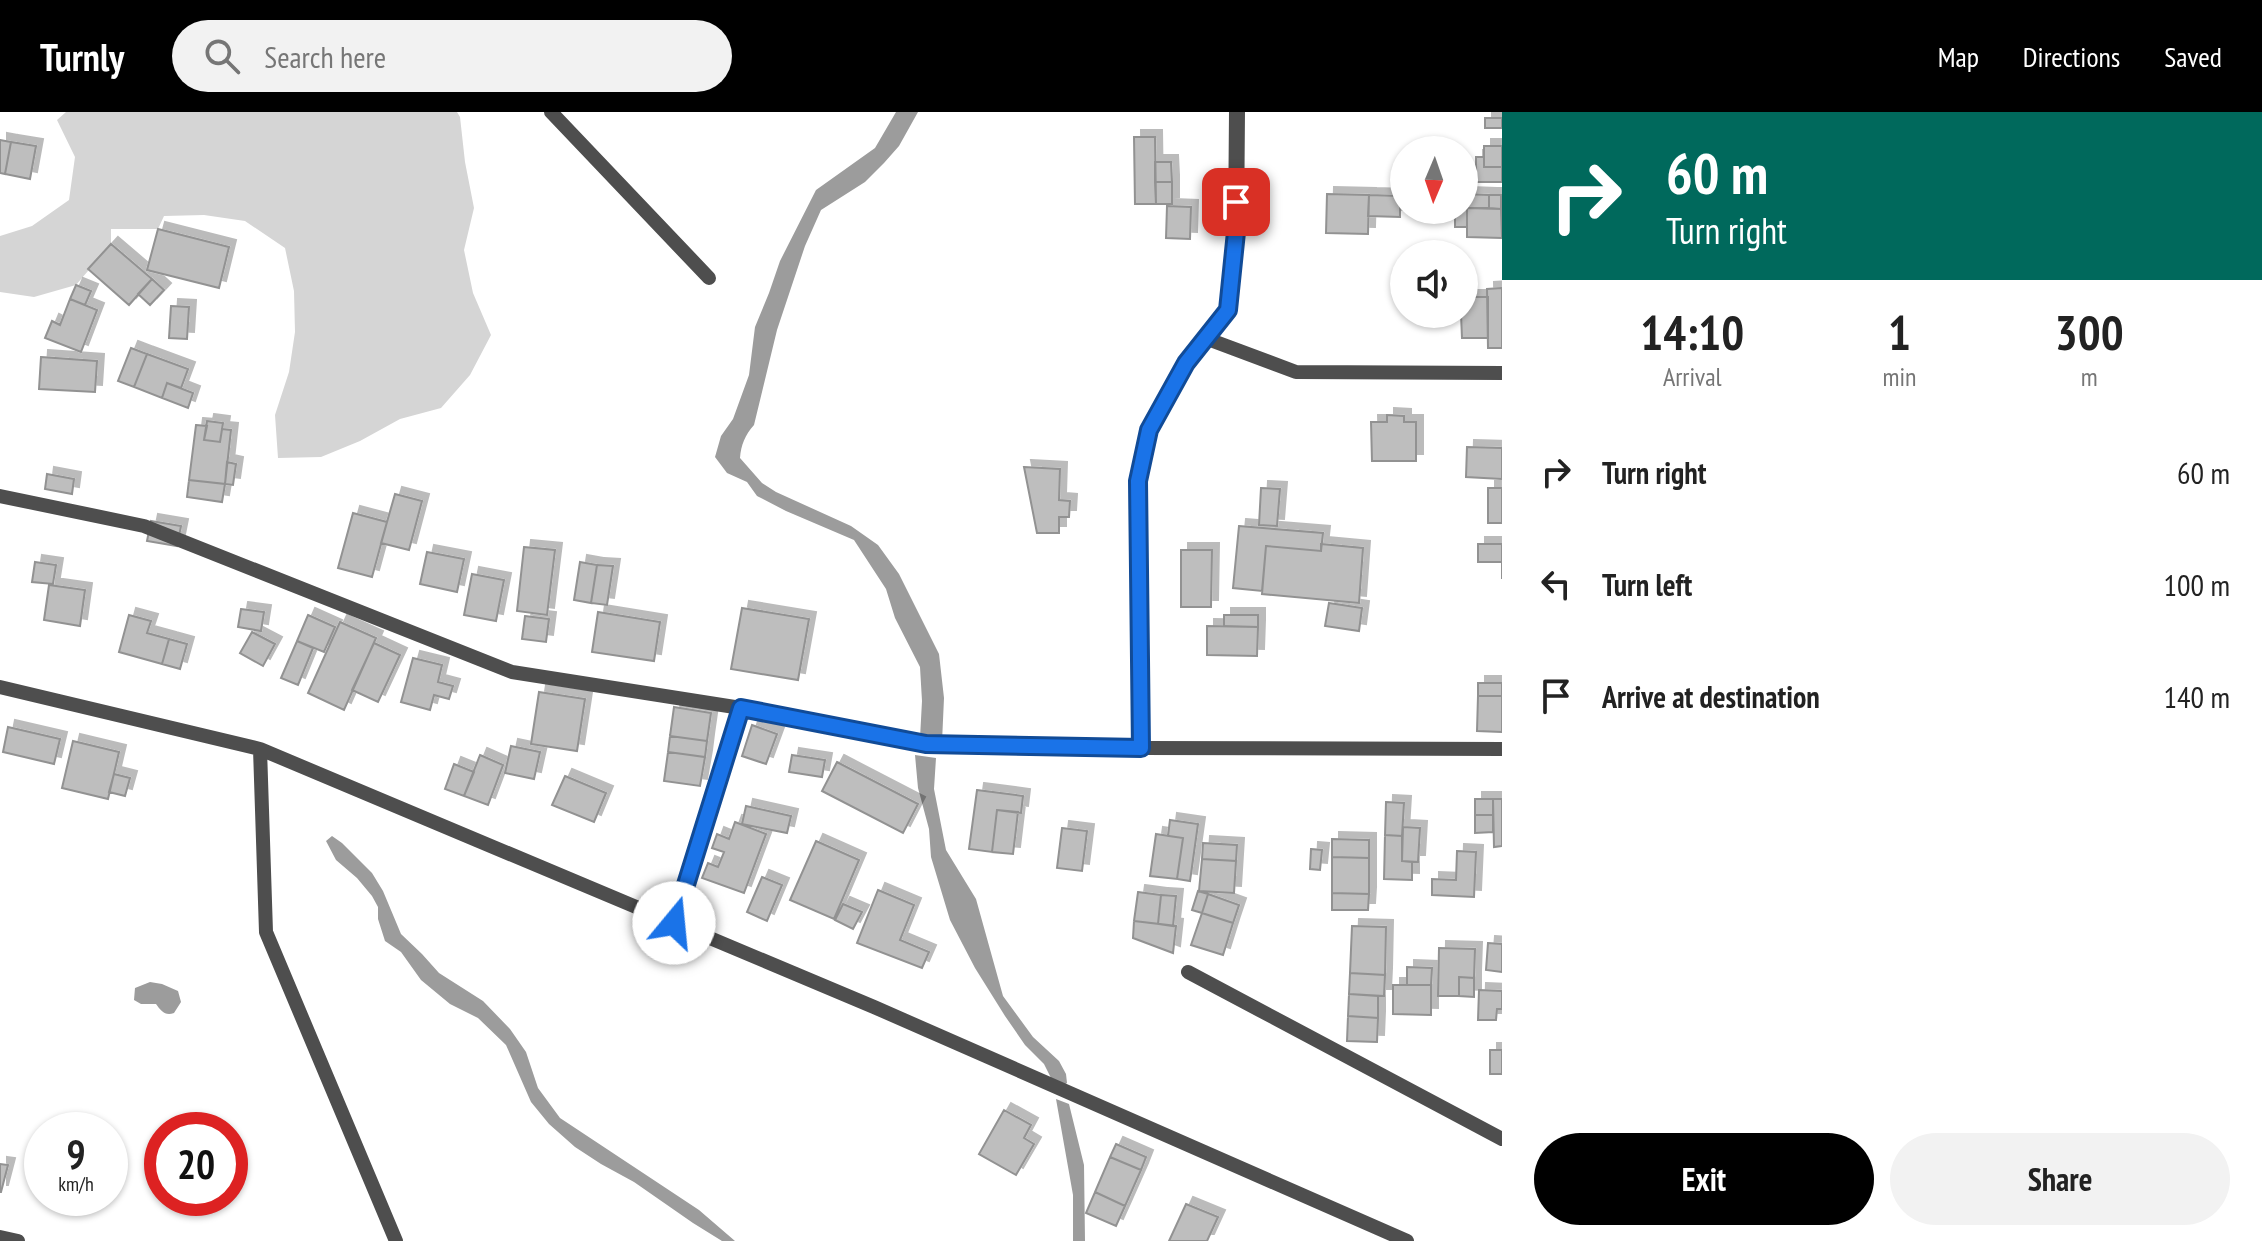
<!DOCTYPE html>
<style>
:root{--surface:#fff;--page:#f2f2f2;--text:#222;--muted:#767676;--accent:#000}
body{margin:0;font-family:"PT Sans Narrow",sans-serif;background:var(--page);color:var(--text);height:100vh;display:flex;flex-direction:column;font-size:30px;white-space:nowrap}
*{box-sizing:border-box;margin:0}
p{font-size:26px;color:var(--muted)}
.icon{flex:none;width:44px;height:44px;fill:none;stroke:currentColor;stroke-width:2;stroke-linecap:round;stroke-linejoin:round}
.map{position:relative;flex:1;overflow:hidden}
.side{display:flex;flex-direction:column;background:var(--surface);width:760px}
.side>*{flex:none}
.hud{background:#00695c;color:#fff;overflow:hidden}
.needle{width:52px;rotate:182deg}
.tools{position:absolute;left:1390px;top:24px;display:grid;gap:16px}
.tools a{display:grid;place-items:center;width:88px;height:88px;border-radius:50%;background:var(--surface);box-shadow:0 2px 6px #0004;font-size:40px}
.speed{position:absolute;left:24px;top:1000px;display:flex;gap:16px;font-size:40px;font-weight:700;text-align:center}
.speed>*{display:grid;place-content:center;width:104px;height:104px;border-radius:50%;background:var(--surface);box-shadow:0 2px 6px #0004;line-height:1}
.speed small{font-size:20px;font-weight:400}
.speed .limit{border:12px solid #d22;background:#fff;color:#111}
.pin{position:absolute;display:grid;place-items:center;width:68px;height:68px;color:#fff;margin:-34px;border-radius:16px;box-shadow:0 4px 12px #0006}
.me{position:absolute;width:88px;margin:-44px;rotate:17deg;stroke-linejoin:round;filter:drop-shadow(0 0 6px #0008)}
.turn{display:flex;align-items:center;gap:28px;height:168px;padding:0 32px;font-size:36px}
.turn .icon{width:104px;height:104px;stroke-width:2.5}
.turn b{display:block;font-size:56px;line-height:68px}
.eta{display:flex;justify-content:space-evenly;align-items:center;height:136px;text-align:center}
.eta b{font-size:48px;font-weight:700;line-height:56px}
.primary-button{display:flex;gap:16px;margin-top:auto;padding:16px 32px}
.primary-button a{flex:1;height:92px;border-radius:48px;background:var(--accent);color:#fff;font-size:32px;font-weight:700;line-height:92px;text-align:center}
.primary-button a+a{background:var(--page);color:var(--text)}
ul{padding:0;list-style:none}
li{display:flex;align-items:center;gap:24px;height:112px;padding:0 32px}
li div{flex:1}
li b{display:block;font-size:30px}
li em{font-style:normal}
header{display:flex;align-items:center;gap:48px;box-sizing:border-box;height:112px;padding:0 40px;background:var(--accent);color:#fff}
header strong{font-size:38px}
nav{display:flex;gap:44px;margin-inline-start:auto;font-size:28px}
.search{width:560px;height:72px;background:var(--page);display:flex;align-items:center;gap:20px;box-sizing:border-box;padding:0 28px;border-radius:44px;color:var(--muted);font-size:30px}
main{display:flex;flex:1;min-height:0}
.map>svg:first-child{display:block}
.green{fill:#d5d5d5}
.water{fill:#9c9c9c}
.building{fill:#bebebe;stroke:#929292;stroke-width:2;filter:url(#shadow)}
.lines{fill:none;stroke-linecap:round;stroke-linejoin:round}
.lane{stroke:#4e4e4e;stroke-width:14}
.street{stroke:#4e4e4e;stroke-width:16}
.route-casing{stroke:#114b97;stroke-width:20}
.route{stroke:#1a73e8;stroke-width:14}
</style>
<header>
<strong>Turnly</strong>
<div class="search"><svg class="icon" aria-label="search" viewBox="0 0 24 24"><circle cx="10" cy="10" r="6"/><path d="M15 15l6 6"/></svg>Search here</div>
<nav><a>Map</a><a>Directions</a><a>Saved</a></nav>
</header>
<main>
<div class="map">
<svg width="1502" height="1129" viewBox="0 0 1502 1129">
<defs>
<filter id="shadow"><feDropShadow dx="7" dy="-7" stdDeviation="0" flood-color="#0004"/></filter>
</defs>
<rect width="100%" height="100%" fill="#fff"/>
<path class="green" d="M66,0H457L460,5L465,50L474,96L464,138L473,181L491,223L470,263L441,296L400,307L360,329L321,345L278,346L275,303L289,260L295,220L294,179L285,136L245,109L204,103L164,104L158,117H111V132L76,173L34,185L0,180V124L32,114L69,88L75,45L57,8Z"/>
<path class="water" d="M896,0H918L899,34L884,51L865,70L821,98L805,134L777,218L754,313C745,323 741,333 740,346L762,371L776,380L851,414L878,433L899,462L939,542L944,586L942,630L920,626L922,589L920,555L895,506L886,477L854,428L786,399L757,384L747,370L727,361L715,345L721,324L733,307L749,263L755,215L769,181L780,149L816,78L875,36Z
M915,643L936,646L934,677L946,738L976,787L1003,884L1033,925L1059,949L1066,962L1067,971L1064,973L1052,968L1044,952L1025,933L1005,904L975,856L950,808L931,745L929,717L918,676Z
M332,724L342,731L372,761L383,779L401,822L422,842L439,861L483,889L510,917L526,940L538,976L560,1006L699,1098L735,1129H722L693,1111L634,1070L601,1052L575,1035L549,1012L531,990L506,933L478,906L450,892L421,868L401,840L385,829L378,807V795L372,784L357,766L336,748L326,729Z
M150,870L162,872L178,879L181,890L174,901C165,904 161,899 156,892H141L134,888L135,876Z
M1056,987L1069,992L1084,1053L1085,1129H1073V1083Z"/>
<path class="building" d="M1485,6H1502V16H1485Z
M1134,25H1155L1156,92H1135Z
M0,28L11,30L5,62L0,61Z
M11,30L36,34L30,67L5,62Z
M1484,34H1502V55H1484Z
M1476,45H1484V55H1502V70H1476Z
M1155,50H1171L1172,70H1155Z
M1155,70H1172V92H1156Z
M1327,82L1369,83L1368,122L1326,121Z
M1464,82L1489,83V96H1464Z
M1369,83L1400,84V105L1368,104Z
M1489,83H1501V97L1489,96Z
M1167,94L1191,95L1190,127L1166,126Z
M1464,96H1467V115H1455V98H1464Z
M1467,96L1501,97L1502,126L1467,125Z
M158,117L229,135L219,176L147,158Z
M111,132L152,167L129,193L88,157Z
M152,167L164,178L150,193L138,182Z
M76,173L91,179L85,193L70,187Z
M1502,176V236H1488L1487,177Z
M1464,185H1488V226H1462L1461,202H1464Z
M70,187L97,198L81,240L45,226L52,209L60,213Z
M171,194L189,195L187,227L169,226Z
M131,236L147,242L134,275L118,269Z
M147,242L188,257L181,276L167,271L162,286L134,275Z
M41,245L97,249L95,280L39,277Z
M167,271L193,281L188,296L162,286Z
M1387,303L1404,304V310H1416V349H1372L1371,310H1387Z
M207,309L223,311L220,330L204,328Z
M196,313L207,314L204,328L220,330L222,317L231,318L225,372L189,368Z
M1467,335L1502,336V367L1466,365Z
M227,350L236,352L233,373L225,372Z
M1024,355L1060,357L1059,388L1070,389L1069,405H1059V421H1037Z
M47,362L74,367L72,382L45,377Z
M189,368L225,372L222,390L187,385Z
M1261,376L1280,377L1277,414L1259,413Z
M1488,376H1502V411H1488Z
M395,382L422,389L409,438L381,431Z
M353,401L387,410L372,465L338,456Z
M151,409L181,414L177,434L147,429Z
M1239,414L1323,421L1321,439L1266,434L1262,479L1233,476Z
M1321,432L1363,436L1359,491L1262,482L1266,434L1321,439Z
M1478,432H1502V467V450H1478Z
M524,435L555,438L547,503L517,499Z
M1181,438H1212L1211,495H1181Z
M427,440L464,447L457,480L420,472Z
M35,450L56,453L53,472L32,470Z
M580,450L597,453L591,491L574,488Z
M597,453L613,454L607,493L591,491Z
M472,462L504,468L496,509L464,503Z
M49,473L85,478L80,514L44,508Z
M1329,491L1362,496L1359,519L1325,514Z
M742,496L809,507L798,568L731,557Z
M241,497L264,500L261,519L238,515Z
M598,500L660,510L654,549L592,540Z
M129,503L151,509L147,521L169,527L162,552L119,540Z
M308,503L335,515L324,540L297,529Z
M1224,503H1258V515L1224,514Z
M525,504L549,507L546,530L522,527Z
M340,510L376,526L344,598L308,581Z
M1207,514L1258,515L1257,544L1207,543Z
M252,520L275,532L263,554L240,541Z
M169,527L187,532L180,557L162,552Z
M297,529L313,536L298,573L281,566Z
M374,531L400,543L378,590L352,578Z
M413,546L442,553L438,570L453,574L449,587L434,583L430,598L401,590Z
M1478,571H1502V584H1478Z
M539,580L585,587L577,639L531,632Z
M1478,584H1502V620L1477,619Z
M674,595L711,601L707,629L670,624Z
M752,613L777,622L766,652L742,644Z
M8,615L60,627L54,652L3,640Z
M670,624L707,629L705,645L668,640Z
M73,629L119,640L108,687L62,676Z
M511,634L540,640L534,667L505,661Z
M668,640L705,645L700,674L664,669Z
M480,643L503,653L488,693L464,684Z
M792,643L825,648L822,665L789,660Z
M837,650L918,692L903,721L822,679Z
M454,652L474,660L464,684L445,677Z
M114,662L130,666L125,684L109,680Z
M565,664L606,681L594,710L552,693Z
M977,678L1023,684L1021,701L997,698L992,740L969,737Z
M1475,687H1493V703H1475Z
M1493,687H1502V734L1494,735Z
M1386,690L1404,691L1402,724L1385,723Z
M746,694L791,704L787,721L742,712Z
M997,698L1018,700L1013,742L992,740Z
M1475,703H1493V720L1475,721Z
M1170,708L1198,712L1190,769L1177,767L1183,726L1168,724Z
M735,710L766,722L744,781L702,766L708,751L718,755L724,740L712,736L717,722L729,727Z
M1403,715L1420,716L1418,750L1402,749Z
M1062,716L1087,719L1082,759L1057,756Z
M1156,722L1183,726L1177,767L1150,764Z
M1385,723L1402,724V749L1412,750V768L1384,767Z
M1332,727L1369,728V746L1332,745Z
M816,729L859,748L834,807L790,788Z
M1203,731L1237,733L1236,749L1202,747Z
M1311,737L1322,738L1320,758L1310,757Z
M1457,739L1476,740L1474,785L1432,783V767L1456,768Z
M1332,745L1369,746V782L1332,781Z
M1202,747L1236,749L1234,781L1199,779Z
M762,765L782,773L767,809L747,800Z
M878,778L914,793L900,828L929,840L922,856L857,831Z
M1198,779L1208,782L1202,801L1192,798Z
M1138,780L1161,783L1158,812L1134,809Z
M1332,781L1369,782L1368,798H1332Z
M1208,782L1239,793L1233,811L1202,801Z
M1161,783L1176,784L1173,814L1158,812Z
M843,792L862,800L853,817L835,808Z
M1202,801L1233,811L1223,843L1191,833Z
M1134,809L1176,814L1173,841L1133,826Z
M1352,814L1386,815L1385,863L1350,861Z
M1488,831L1502,832V860L1486,858Z
M1439,836L1475,837L1474,866L1459,865V884H1438Z
M1407,855L1432,856L1431,873H1407Z
M1350,861L1385,863L1384,884L1349,882Z
M1459,865L1474,866V885L1459,884Z
M1393,873H1431V903L1393,902Z
M1479,878L1502,879V897H1497L1496,908H1478Z
M1349,882L1378,884V906L1348,904Z
M1348,904L1378,906L1377,930L1347,929Z
M1490,938H1502V962H1490Z
M1004,998L1031,1013L1024,1026L1034,1032L1016,1063L979,1042Z
M1116,1032L1146,1045L1141,1058L1110,1045Z
M1110,1045L1141,1058L1125,1094L1095,1080Z
M0,1052L8,1053L1,1080H0Z
M1095,1080L1125,1094L1116,1114L1086,1101Z
M1186,1092L1218,1105L1207,1129H1169Z"/>
<g class="lines">
<path class="lane" d="M551,0L709,166
M1205,226L1296,260L1502,261
M0,384L144,414L512,560L741,596L926,632L1141,636L1502,637
M0,575L260,637L874,895L1407,1129
M260,637L266,820L396,1129
M674,811L741,596
M1188,860L1502,1027
M0,1125L18,1129"/>
<path class="street" d="M1141,636L1138,369L1149,318L1186,251L1228,198L1236,120L1237,0"/>
</g>
<g class="lines">
<defs>
<path id="route" d="M674,811L741,596L926,632L1141,636L1138,369L1149,318L1186,251L1228,198L1236,120V90"/>
</defs>
<use href="#route" class="route-casing"/>
<use href="#route" class="route"/>
</g>
</svg>
<div class="tools">
<a><svg class="needle" viewBox="-14 -14 28 28"><path d="M0-13l5 13h-10z" fill="#e53935"/><path d="M0 13l5-13h-10z" fill="#767676"/></svg></a>
<a><svg class="icon" aria-label="sound" viewBox="0 0 24 24"><path d="M4 9h4l5-4v14l-5-4H4zM17 9q2 3 0 6"/></svg></a>
</div>
<div class="speed"><div>9<small>km/h</small></div><div class="limit">20</div></div>
<div class="pin" style="left:1236px;top:90px;background:#d93025"><svg class="icon" aria-label="arrive" viewBox="0 0 24 24"><path d="M6 21V4h12l-3 4 3 4H6"/></svg></div>
<svg class="me" style="left:674px;top:811px" viewBox="-20 -20 40 40"><circle r="19" fill="#fff"/><path d="M0-13L10 11 0 6-10 11z" fill="#1a73e8"/></svg>
</div>
<section class="side">
<div class="hud">
<div class="turn"><svg class="icon" aria-label="right" viewBox="0 0 24 24"><path d="M7 20v-9h11M14 6l5 5-5 5"/></svg><div><b>60 m</b>Turn right</div></div>
</div>
<div class="eta">
<div><b>14:10</b><p>Arrival</p></div>
<div><b>1</b><p>min</p></div>
<div><b>300</b><p>m</p></div>
</div>
<ul>
<li><svg class="icon" aria-label="right" viewBox="0 0 24 24"><path d="M7 20v-9h11M14 6l5 5-5 5"/></svg><div><b>Turn right</b></div><em>60 m</em></li>
<li><svg class="icon" aria-label="left" viewBox="0 0 24 24"><path d="M17 20v-9H6M10 6l-5 5 5 5"/></svg><div><b>Turn left</b></div><em>100 m</em></li>
<li><svg class="icon" aria-label="arrive" viewBox="0 0 24 24"><path d="M6 21V4h12l-3 4 3 4H6"/></svg><div><b>Arrive at destination</b></div><em>140 m</em></li>
</ul>
<div class="primary-button"><a>Exit</a><a>Share</a></div>
</section>
</main>
